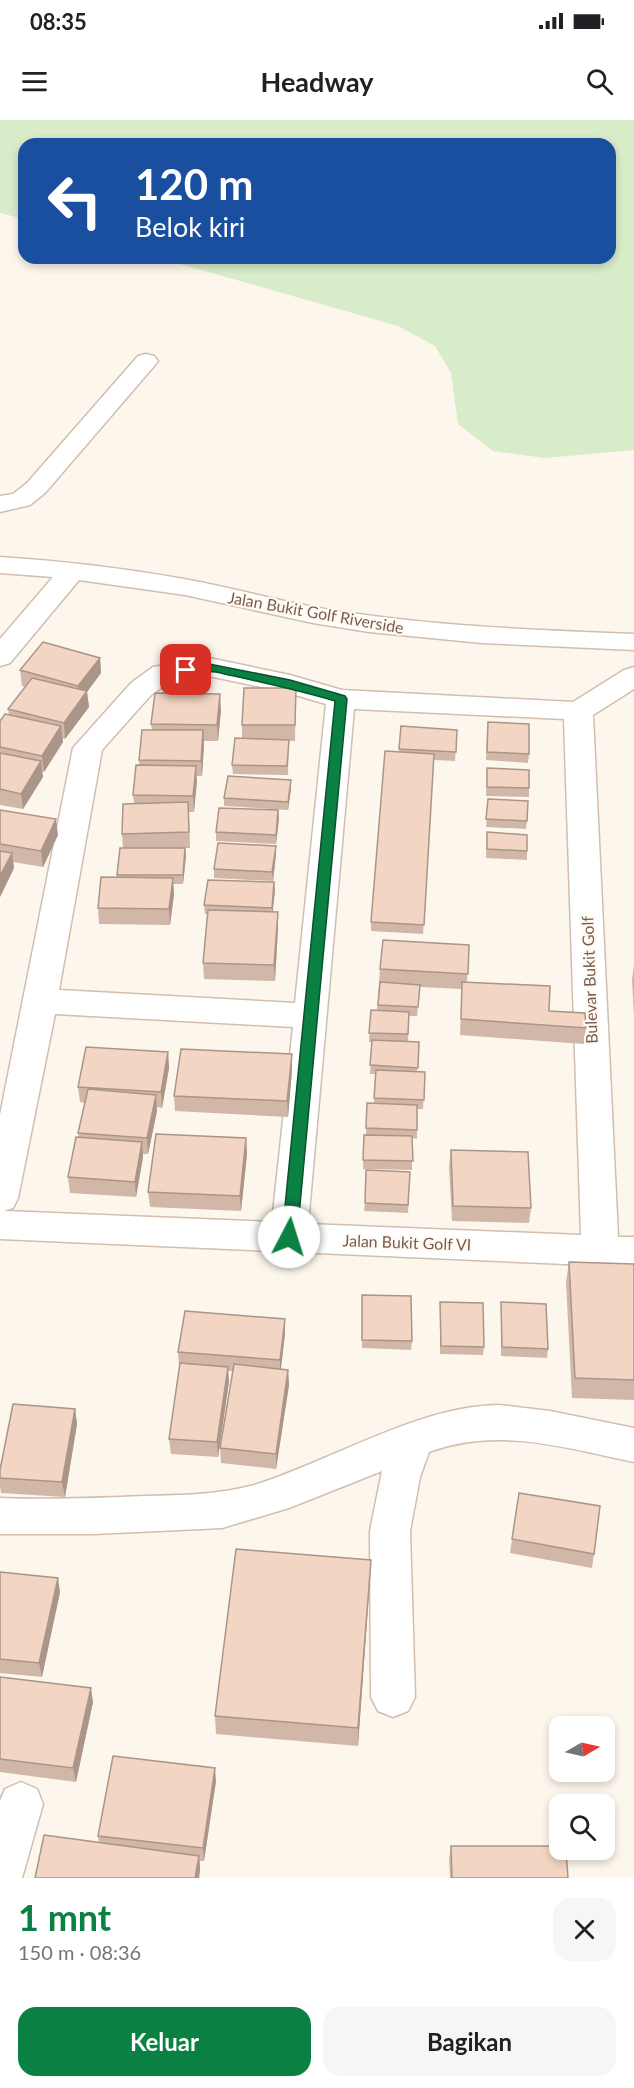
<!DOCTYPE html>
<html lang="id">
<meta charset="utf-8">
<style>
:root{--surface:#fff;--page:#f6f6f6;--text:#202124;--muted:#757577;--accent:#0b8043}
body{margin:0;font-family:Lato,sans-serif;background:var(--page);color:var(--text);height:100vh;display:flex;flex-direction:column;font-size:22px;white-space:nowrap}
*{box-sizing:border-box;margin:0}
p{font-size:20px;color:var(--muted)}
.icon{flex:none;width:33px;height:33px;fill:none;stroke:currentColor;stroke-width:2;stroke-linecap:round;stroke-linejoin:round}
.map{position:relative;height:1758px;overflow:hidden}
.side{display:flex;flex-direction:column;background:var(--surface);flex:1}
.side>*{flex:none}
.hud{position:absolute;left:18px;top:18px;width:598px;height:126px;border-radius:18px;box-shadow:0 3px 9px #0003;background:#1a4fa0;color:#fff;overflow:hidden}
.needle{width:39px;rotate:81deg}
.buttons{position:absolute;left:549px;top:1596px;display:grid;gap:12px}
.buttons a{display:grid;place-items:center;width:66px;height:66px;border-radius:12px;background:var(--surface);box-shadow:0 3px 9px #0003;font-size:30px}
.pin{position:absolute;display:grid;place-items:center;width:51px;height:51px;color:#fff;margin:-26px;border-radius:12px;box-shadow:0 3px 9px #0006}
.me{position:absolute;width:66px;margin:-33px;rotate:5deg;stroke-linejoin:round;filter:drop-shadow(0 0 4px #0008)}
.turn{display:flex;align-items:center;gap:21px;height:126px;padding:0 18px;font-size:27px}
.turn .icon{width:78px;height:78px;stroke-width:2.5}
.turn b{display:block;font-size:42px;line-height:51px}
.round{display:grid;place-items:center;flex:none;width:63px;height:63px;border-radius:18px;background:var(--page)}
.summary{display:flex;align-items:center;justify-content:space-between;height:102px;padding:0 18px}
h1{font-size:36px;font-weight:700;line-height:45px;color:var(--accent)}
.cta{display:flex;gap:12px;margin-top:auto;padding:12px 18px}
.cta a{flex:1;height:69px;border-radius:18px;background:var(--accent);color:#fff;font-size:24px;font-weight:700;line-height:69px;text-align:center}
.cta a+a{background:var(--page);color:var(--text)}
.status{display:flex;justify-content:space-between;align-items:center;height:42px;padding:0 30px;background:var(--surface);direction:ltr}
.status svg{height:16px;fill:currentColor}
header{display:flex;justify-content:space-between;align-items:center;height:78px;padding:0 18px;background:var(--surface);font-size:27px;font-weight:700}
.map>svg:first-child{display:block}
.green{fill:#d8ecc9}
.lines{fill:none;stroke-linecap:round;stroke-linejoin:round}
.street-casing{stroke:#d1beb0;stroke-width:3}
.street{fill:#fff;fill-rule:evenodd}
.wall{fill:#d1b7a8}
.shaded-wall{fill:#aa9588}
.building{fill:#f3d5c3;stroke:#aa9588;stroke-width:1.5}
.route{fill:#0b8043;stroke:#07532c;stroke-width:1.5}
.labels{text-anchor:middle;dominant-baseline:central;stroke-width:4.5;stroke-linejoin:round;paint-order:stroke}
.street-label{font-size:16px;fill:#7a5c4d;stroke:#fffaf3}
</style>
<div class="status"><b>08:35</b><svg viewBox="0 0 49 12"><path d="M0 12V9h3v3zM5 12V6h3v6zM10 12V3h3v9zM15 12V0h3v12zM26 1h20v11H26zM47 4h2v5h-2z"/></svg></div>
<header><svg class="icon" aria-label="menu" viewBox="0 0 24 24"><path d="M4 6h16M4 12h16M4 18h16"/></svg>Headway<svg class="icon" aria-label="search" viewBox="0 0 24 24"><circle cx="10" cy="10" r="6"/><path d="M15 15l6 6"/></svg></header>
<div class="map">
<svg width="634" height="1758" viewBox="0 0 634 1758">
<rect width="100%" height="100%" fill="#fdf6ec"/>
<path class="green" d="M0,0H634V330L545,338L493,331L458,304L451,253L435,226L398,206L159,138H610V24H24V99L0,93Z"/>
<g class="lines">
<defs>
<path id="street" d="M146,234L154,236L158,241L154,246L45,373L30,385L0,392V376L13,374L27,363L138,236Z
M0,437C62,441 123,448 184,459C234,468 282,482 331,490C431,506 533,510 634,514V530L482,523L369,512L313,503L185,475L79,460L10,543L0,546V519L53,457L0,453Z
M209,538L290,555L342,570L573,582L624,550L634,547V569L593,595L618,1117H634V1147L0,1119V995L73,628L131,563L153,547ZM209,556L285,572L326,584L295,883L59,870L102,630L151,575L171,561ZM354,589L564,599L581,1115L308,1104ZM55,894L293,907L272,1102L4,1091L13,1088L18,1078Z
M499,1285L550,1291L634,1308V1342C565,1328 497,1306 429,1332L420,1357L410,1411L415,1577L408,1591L393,1597L378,1591L371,1577L370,1411L382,1351L289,1388L222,1408L94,1414H0V1378C49,1380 97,1378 145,1376C182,1375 218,1375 254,1365C332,1341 417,1286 499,1285Z
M21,1662L37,1669L43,1684L22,1758H0V1681L5,1669Z"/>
</defs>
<use href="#street" class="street-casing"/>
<use href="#street" class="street"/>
</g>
<path class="wall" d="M100,538L101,553L87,572L89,587L65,619L62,618L63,622L44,652H42L43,657L23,689L0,685V601L9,595L8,589L25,567L22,566L20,550Z
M296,568L295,621H289L288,655L233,654L232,645L242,618V605Z
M221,590L218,621H204L202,656H196L194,692H189L190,728H185L186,736L183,764H173L174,774L170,805L99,804L98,788L117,757L123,728L122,714L134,683L133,675L139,645V640L152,610L151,604Z
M401,606L457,610L455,641L434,640L423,814L371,811V802L399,632Z
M487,611L529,634L528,643L486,640Z
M487,648L529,668V677L486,676Z
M291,660V668L288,690L224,686V678Z
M488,679L527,701L526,709L486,707Z
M0,690L58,715L43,747L13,742L14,748L0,777Z
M278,690L279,699L276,724L216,721V712Z
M487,712L527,731V740L486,738Z
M276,726V734L273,761L214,758V749Z
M275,770L273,792H278V808L275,861L204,859L203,843L208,794H205L204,785Z
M469,825L467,862L549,891L586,908L584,924L460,915L462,869L420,867L417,896H409L408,921L419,922L417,952H425L423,989H417V1019L412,1018V1050L363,1049L364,1015H366L367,983H374L376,954H370L372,922H369L371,890H377L380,849Z
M634,845V897L632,860Z
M168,932L169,948L162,988L157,987V991L148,1034H143V1037L136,1077L70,1073L68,1057L79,1018L78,1013L85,983L80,982L78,967Z
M292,934V950L288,997L175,991L174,976Z
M246,1018L247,1034L241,1091L150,1087L148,1072Z
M451,1030L531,1088L529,1103L452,1101L449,1046Z
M410,1052L408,1093L364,1091L365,1083Z
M569,1142L634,1144V1280L572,1278L566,1162Z
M362,1175L412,1221L411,1230L362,1228Z
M440,1182L484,1227L483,1235L440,1234Z
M501,1182L548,1229L547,1238L501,1236Z
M285,1199V1214L281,1249L288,1250L289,1265L276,1349L221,1343L220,1328L233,1251H228L229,1262L218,1337L171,1334L169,1319L180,1247H179L178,1232Z
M75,1289L77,1304L65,1377L1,1373L0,1366V1350Z
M512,1419L594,1434L592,1448L510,1433Z
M371,1440L358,1626L216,1614L215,1596Z
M0,1452L60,1472L42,1557L0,1553Z
M0,1557L93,1582L76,1662L0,1652Z
M216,1661L204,1741H200V1749L199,1758H35L99,1723L98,1716Z
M451,1726L568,1758H450L449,1739Z"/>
<path class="shaded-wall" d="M100,538L101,553L87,572L89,587L65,619L64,603L80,581L78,566Z
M220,574L221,590L218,621L217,605Z
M61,606L63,622L44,652L42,636Z
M203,610L204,626L202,656L201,641Z
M41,641L43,657L23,689L21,674Z
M196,646L197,662L194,692L193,676Z
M291,660V668L288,690V682Z
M278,690L279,699L276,724V715Z
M56,699L58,715L43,747L41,731Z
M276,726V734L273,761L272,752Z
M185,728L186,736L183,764V755Z
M12,733L14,748L0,777V756Z
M173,758L174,774L170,805L169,789Z
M274,762L275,770L272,796V788Z
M278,792V808L275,861L274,845Z
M168,932L169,948L162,988L161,972Z
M292,934V950L288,997L287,981Z
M156,975L157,991L148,1034L147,1018Z
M246,1018L247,1034L241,1091L240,1076Z
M142,1022L143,1037L136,1077L135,1062Z
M285,1199V1214L280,1255V1240Z
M228,1247L229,1262L218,1337L217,1322Z
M288,1250L289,1265L276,1349V1334Z
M75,1289L77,1304L65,1377L62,1362Z
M371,1440L370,1459L358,1626V1608Z
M58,1458L60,1472L42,1557L39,1543Z
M91,1568L93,1582L76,1662L73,1648Z
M215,1648L216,1661L204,1741L203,1728Z
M199,1736L200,1749L199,1758H195Z"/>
<path class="building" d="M43,522L100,538L78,566L20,550Z
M32,558L87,571L64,603L8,589Z
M244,568H296L295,605H242Z
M155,573L220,574L217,605L151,604Z
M5,594L61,606L42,636L0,627V601Z
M488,602L529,604V634L487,632Z
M401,606L457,610L456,632L399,629Z
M142,610H203L201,641L139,640Z
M235,618L289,620L287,646L232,645Z
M385,631L434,634L424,805L371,802Z
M0,633L41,641L21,674L0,669Z
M136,645L196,646L193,676L133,675Z
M487,648L529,650V668L487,667Z
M228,656L291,660L288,682L224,678Z
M488,679L528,681L527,701L486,699Z
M188,682L189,712L122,714L123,684Z
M219,688L278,690L276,715L216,712Z
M0,690L56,699L41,731L0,724Z
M487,712L527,715V731L487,729Z
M218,723L276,726L272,752L214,749Z
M120,728H185L183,755H117Z
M0,731L12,733L0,756Z
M101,757L173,758L169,789L98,788Z
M208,760L274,762L272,788L204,785Z
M208,790L278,792L274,845L203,843Z
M383,820L469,825L468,854L380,849Z
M380,862L420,865L418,887L378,885Z
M462,862L550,866L549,891L585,893L586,908L461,899Z
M371,890L409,892L408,914L369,913Z
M372,920L419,922L418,948L370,945Z
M86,927L168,932L161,972L78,967Z
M181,929L292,934L287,981L174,976Z
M376,950L425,952L424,980L374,978Z
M88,969L156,975L147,1018L78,1013Z
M367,983L417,985V1010L366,1008Z
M156,1014L246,1018L240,1076L148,1072Z
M364,1015L412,1016L413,1041L363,1040Z
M76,1017L142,1022L135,1062L68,1057Z
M451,1030L528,1032L531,1088L453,1086Z
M366,1050L410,1052L408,1085L365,1083Z
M569,1142L634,1144V1260L575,1258Z
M362,1175L411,1176L412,1221L362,1220Z
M440,1182L483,1183L484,1227L441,1226Z
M501,1182L546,1184L548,1229L502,1227Z
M185,1191L285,1199L280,1240L178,1232Z
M180,1243L228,1247L217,1322L169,1319Z
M234,1244L288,1250L276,1334L220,1328Z
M13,1284L75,1289L62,1362L0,1358V1350Z
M519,1373L600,1386L594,1434L512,1419Z
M236,1429L371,1440L358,1608L215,1596Z
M0,1452L58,1458L39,1543L0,1539Z
M0,1557L91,1568L73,1648L0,1639Z
M113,1636L215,1648L203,1728L98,1716Z
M44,1715L199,1736L195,1758H35Z
M451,1726H560V1730H566L568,1758H452Z"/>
<path class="route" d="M209,544L290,560L345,576L347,579L297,1117L295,1122H284L282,1117L335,581C295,569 256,561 216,552C205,550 188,558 180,550L186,547Z"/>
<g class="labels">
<g class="street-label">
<text transform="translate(316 492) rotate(10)">Jalan Bukit Golf Riverside</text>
<text transform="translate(589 860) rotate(-92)">Bulevar Bukit Golf</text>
<text transform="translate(407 1122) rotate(2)">Jalan Bukit Golf VI</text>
</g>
</g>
</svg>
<div class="buttons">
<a><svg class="needle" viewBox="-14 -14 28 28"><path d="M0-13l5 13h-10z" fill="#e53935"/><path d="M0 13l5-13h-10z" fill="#757577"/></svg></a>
<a><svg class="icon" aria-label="search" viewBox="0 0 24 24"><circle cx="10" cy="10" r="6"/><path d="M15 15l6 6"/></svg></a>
</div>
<div class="pin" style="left:186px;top:550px;background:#d93025"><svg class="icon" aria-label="arrive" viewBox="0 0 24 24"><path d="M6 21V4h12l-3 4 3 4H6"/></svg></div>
<svg class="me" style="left:289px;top:1117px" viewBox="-20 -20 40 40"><circle r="19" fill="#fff"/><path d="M0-13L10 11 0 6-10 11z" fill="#0b8043"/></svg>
<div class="hud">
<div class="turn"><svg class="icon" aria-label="left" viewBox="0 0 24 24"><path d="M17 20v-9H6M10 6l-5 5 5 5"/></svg><div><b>120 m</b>Belok kiri</div></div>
</div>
</div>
<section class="side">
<div class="summary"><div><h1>1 mnt</h1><p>150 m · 08:36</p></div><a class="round"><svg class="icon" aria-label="close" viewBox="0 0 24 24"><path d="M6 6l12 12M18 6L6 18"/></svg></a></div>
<div class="cta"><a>Keluar</a><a>Bagikan</a></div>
</section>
